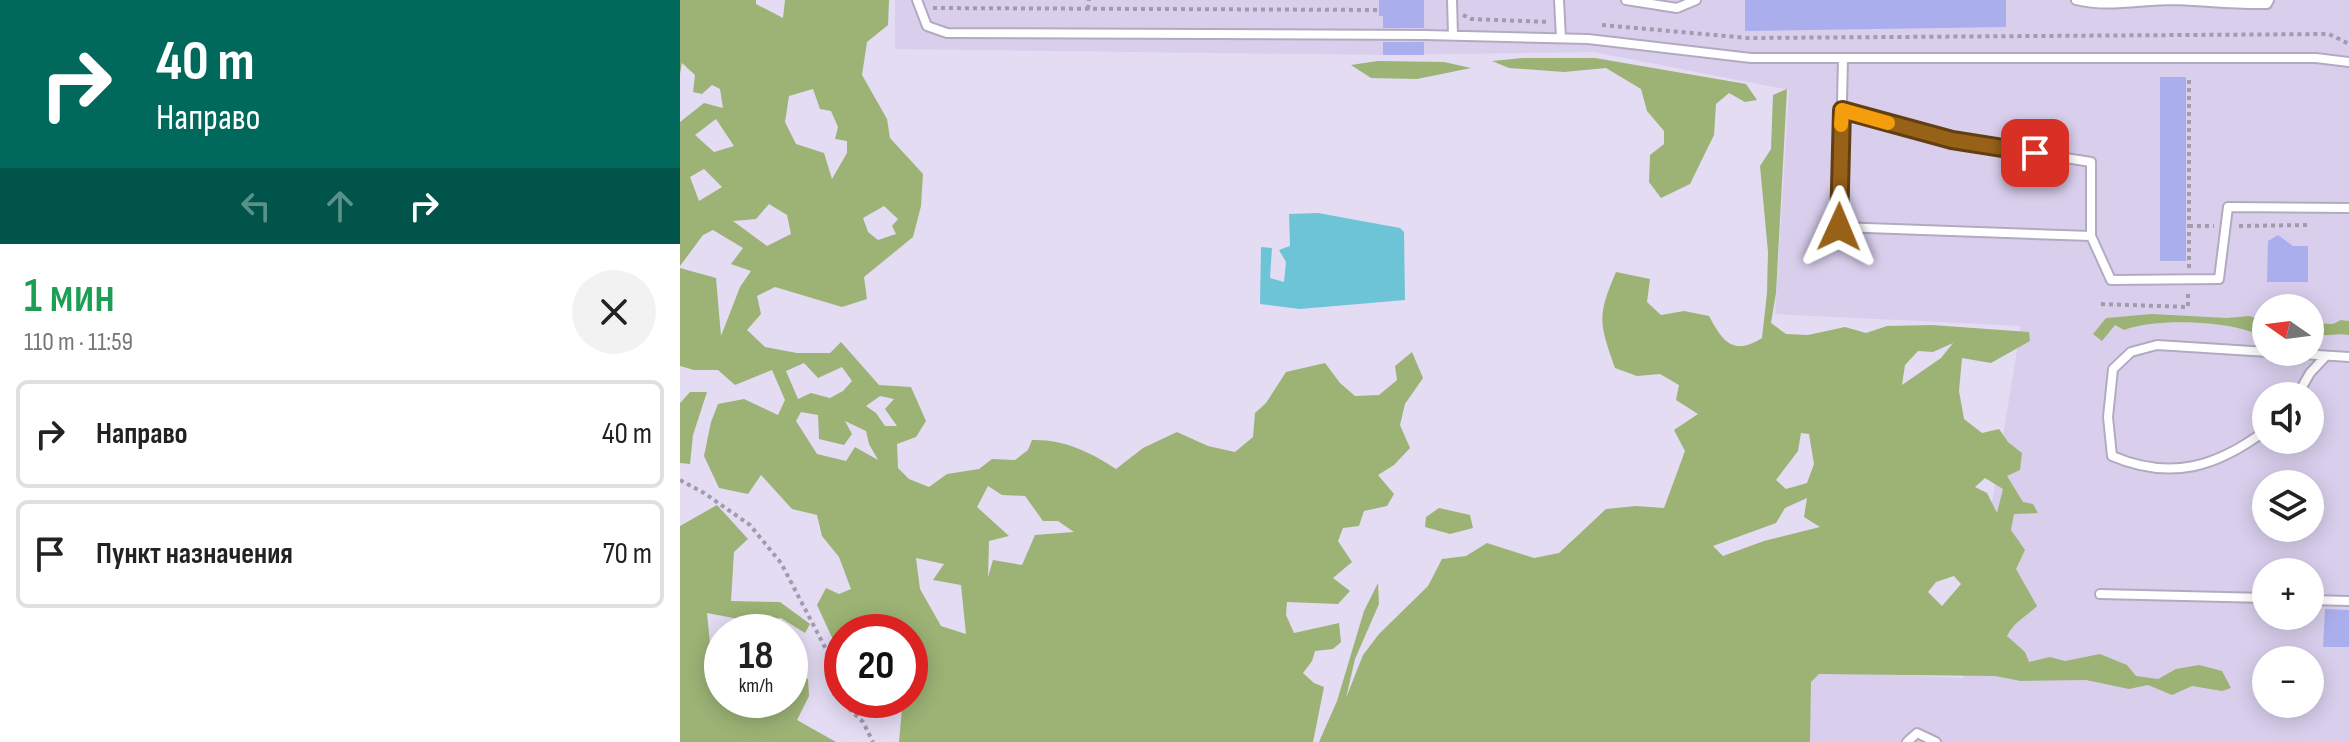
<!DOCTYPE html>
<html lang="ru">
<meta charset="utf-8">
<style>
:root{--surface:#fff;--page:#f2f2f2;--text:#222;--muted:#767676;--line:#e0e0e0}
body{margin:0;font-family:"Sofia Sans Condensed",sans-serif;background:var(--page);color:var(--text);height:100vh;display:flex;flex-direction:column;font-size:30px;white-space:nowrap}
*{box-sizing:border-box;margin:0}
p{font-size:26px;color:var(--muted)}
.icon{flex:none;width:44px;height:44px;fill:none;stroke:currentColor;stroke-width:2;stroke-linecap:round;stroke-linejoin:round}
.map{position:relative;flex:1;overflow:hidden}
.sheet{display:flex;flex-direction:column;background:var(--surface);width:680px}
.sheet>*{flex:none}
.guide{background:#00695c;color:#fff;overflow:hidden}
.needle{width:52px;rotate:284deg}
.tools{position:absolute;left:1572px;top:294px;display:grid;gap:16px}
.tools a{display:grid;place-items:center;width:72px;height:72px;border-radius:50%;background:var(--surface);box-shadow:0 4px 20px #0003;font-size:40px}
.speed{position:absolute;left:24px;top:614px;display:flex;gap:16px;font-size:40px;font-weight:700;text-align:center}
.speed>*{display:grid;place-content:center;width:104px;height:104px;border-radius:50%;background:var(--surface);box-shadow:0 4px 20px #0003;line-height:1}
.speed small{font-size:20px;font-weight:400}
.speed .limit{border:12px solid #d22;background:#fff;color:#111}
.pin{position:absolute;display:grid;place-items:center;width:68px;height:68px;color:#fff;margin:-34px;border-radius:16px;box-shadow:0 4px 12px #0006}
.me{position:absolute;width:88px;margin:-44px;rotate:1deg;stroke-linejoin:round;filter:drop-shadow(0 0 6px #0008)}
.turn{display:flex;align-items:center;gap:28px;height:168px;padding:0 24px;font-size:36px}
.turn .icon{width:104px;height:104px;stroke-width:2.5}
.turn b{display:block;font-size:56px;line-height:68px}
.lanes{display:flex;align-items:center;height:76px;padding:0 24px;background:#0003;justify-content:center;gap:40px;direction:ltr}
.lanes .off{opacity:.35}
.round{display:grid;place-items:center;flex:none;width:84px;height:84px;border-radius:42px;background:var(--page)}
.headline{display:flex;align-items:center;justify-content:space-between;height:136px;padding:0 24px}
h1{font-size:48px;font-weight:600;line-height:60px;color:#1e9e55}
ul{padding:0;list-style:none}
li{display:flex;align-items:center;gap:24px;height:108px;margin:0 16px 12px;padding:0 8px;border:4px solid var(--line);border-radius:12px}
li div{flex:1}
li b{display:block;font-size:30px}
li em{font-style:normal}
main{display:flex;flex:1;min-height:0}
.map>svg:first-child{display:block}
.built{fill:#d9cfed;fill-rule:evenodd}
.forest{fill:#9cb375;fill-rule:evenodd}
.water{fill:#6dc4d6}
.building{fill:#aaaeec}
.lines{fill:none;stroke-linecap:round;stroke-linejoin:round}
.service-casing{stroke:#b2aac0;stroke-width:12}
.path{stroke:#a19bad;stroke-width:4;stroke-dasharray:4 4;stroke-linecap:butt}
.service{stroke:#fff;stroke-width:8}
.route-casing{stroke:#623f10;stroke-width:20}
.route{stroke:#976118;stroke-width:14}
.slow{stroke:#f59e0b;stroke-width:14}
</style>
<main>
<section class="sheet">
<div class="guide">
<div class="turn"><svg class="icon" aria-label="right" viewBox="0 0 24 24"><path d="M7 20v-9h11M14 6l5 5-5 5"/></svg><div><b>40 m</b>Направо</div></div>
<div class="lanes"><svg class="icon off" aria-label="left" viewBox="0 0 24 24"><path d="M17 20v-9H6M10 6l-5 5 5 5"/></svg><svg class="icon off" aria-label="ahead" viewBox="0 0 24 24"><path d="M12 20V5M6 11l6-6 6 6"/></svg><svg class="icon" aria-label="right" viewBox="0 0 24 24"><path d="M7 20v-9h11M14 6l5 5-5 5"/></svg></div>
</div>
<div class="headline"><div><h1>1 мин</h1><p>110 m · 11:59</p></div><a class="round"><svg class="icon" aria-label="close" viewBox="0 0 24 24"><path d="M6 6l12 12M18 6L6 18"/></svg></a></div>
<ul>
<li><svg class="icon" aria-label="right" viewBox="0 0 24 24"><path d="M7 20v-9h11M14 6l5 5-5 5"/></svg><div><b>Направо</b></div><em>40 m</em></li>
<li><svg class="icon" aria-label="arrive" viewBox="0 0 24 24"><path d="M6 21V4h12l-3 4 3 4H6"/></svg><div><b>Пункт назначения</b></div><em>70 m</em></li>
</ul>
</section>
<div class="map">
<svg width="1669" height="742" viewBox="0 0 1669 742">
<rect width="100%" height="100%" fill="#e3dcf3"/>
<path class="built" d="M215,0H1669V742H1126V671L1283,678L1341,326L1095,314L1109,90L914,52L703,55L215,49ZM1586,308H1630V352H1586ZM1586,396H1630V440H1586ZM1586,484H1630V528H1586ZM1586,572H1630V616H1586ZM1586,660H1630V704H1586Z"/>
<path class="forest" d="M0,0H76V4L103,18L105,0H209L208,25L187,42L182,75L207,119L210,138L243,174L241,206L233,237L184,277L187,299L162,307L95,287L77,296L81,314L67,330L85,347L117,353H150L161,342L199,385L231,387L246,421L236,437L217,444L218,468L229,479L249,487L267,474L299,469L312,459L335,460L348,450L352,440C384,439 410,452 436,469L463,448L497,432L528,446L555,452L573,437L575,413L586,403L606,372L645,363L660,383L675,396L699,395L717,380L715,366L732,352L743,378L725,404L720,425L730,448L714,465L698,475L714,494L707,506L684,511L679,526L663,528L658,541L672,562L653,578L670,591L658,604L607,602L606,615L614,633L659,623L661,642L653,649L635,651L632,661L623,673L634,683L644,687L633,742H219L222,708L213,700H230V632H162V648L155,644L137,605L146,588L159,594L171,589L159,557L142,536L137,515L112,509L81,475L68,494L39,488L24,456L31,422L38,404L64,399L98,415L105,400L92,370L55,385L38,370H14L0,366V268L36,278L41,336L60,287L71,271L51,264L63,248L33,230L23,235L0,266V122L24,103L43,108L40,89L32,85L22,94L13,92L15,75L2,63L0,74ZM133,89L140,109L151,111L158,127L155,139L167,141V153L152,179L144,153L116,144L105,122L109,96ZM36,119L54,146L34,152L15,135ZM24,169L42,187L19,201L10,177ZM89,204L107,215L111,234L87,246L53,221L76,219ZM204,206L218,219L212,226L216,234L198,240L188,232L183,218ZM124,363L138,378L162,367L172,381L163,391L150,398L131,393L118,399L106,371ZM200,396L214,399L205,409L217,426H205L196,413L186,406ZM121,412L138,415L139,439L164,445L172,434L165,421L186,431L189,444L198,460L175,447L166,461L137,454L116,421ZM308,486L322,495L345,496L363,521H378L394,532L355,535L342,565L313,560L308,577L309,541L329,536L297,507ZM236,558L264,564L253,580L281,585L286,634L261,626L240,589Z
M843,58H915L1066,84L1077,100L1065,102L1049,93L1036,104L1034,135L1010,184L981,198L969,182L970,155L984,144V131L967,111L961,89L926,68L884,72L829,68L812,61Z
M698,61L764,62L791,68L737,79L691,78L671,65Z
M1107,89L1096,293L1091,323L1106,334L1128,335L1165,327L1186,333L1207,326L1252,325L1349,332L1350,341L1311,363L1282,358L1279,391L1284,419L1302,433L1319,429L1328,442L1342,453L1340,470L1327,476L1343,502L1353,504L1358,513L1334,514L1331,530L1345,550L1336,569L1357,606C1346,617 1334,622 1327,636L1345,652L1349,662L1370,657L1385,661L1420,654L1447,665L1456,676L1478,679L1496,669L1519,665L1542,671L1551,688L1542,691L1512,686L1492,695L1468,685L1449,689L1406,680L1341,681L1315,676L1139,674L1131,682L1130,742H639L657,701L684,611L698,583L699,604L675,659L666,698L683,655L699,634L748,586L762,559L786,556L807,543L854,558L879,553L926,509L956,506L984,508L1005,451L994,430L1018,414L996,400L999,385L980,374L957,376L935,368C919,323 917,316 936,272L970,279L967,302L981,315L1004,311L1029,316C1043,342 1053,356 1082,338L1087,293L1088,252L1080,166L1091,149L1093,95ZM1273,343L1261,358L1222,385L1225,365L1238,351L1253,352ZM1121,433L1129,434L1134,464L1127,483L1106,489L1096,480L1118,451ZM1305,478L1323,489L1317,513L1307,493L1295,487ZM1127,498L1124,517L1140,527L1084,541L1043,556L1033,546L1096,523L1105,508ZM1274,576L1281,584L1262,606L1248,592L1256,582Z
M1472,314L1547,318L1569,316L1586,321V335C1577,334 1570,331 1562,329C1529,321 1475,319 1444,330L1435,325L1422,341L1413,334L1426,318Z
M1661,320L1669,321V335C1653,332 1646,339 1630,332V323L1653,324Z
M10,392H27L13,435L10,464L0,463V403Z
M37,505L68,539L54,552L51,601L100,602L130,624L125,633L101,618L75,622L27,613L30,644L42,648V700H110V674L128,679L129,696L117,720L156,742H0V526Z
M759,508L790,515L793,528L770,534L745,527L746,517Z"/>
<path class="water" d="M638,213L720,228L724,232L725,300L620,309L580,304L581,247L592,248L590,278L604,282L606,262L599,250L610,246L609,214Z"/>
<path class="building" d="M699,0H744V28H703V16H699Z
M1065,0H1326V27L1065,31Z
M703,42H744V55H703Z
M1480,77H1506V261H1480Z
M1598,235L1613,246H1628V282H1587L1588,241Z
M1645,609L1669,610V647H1643Z"/>
<g class="lines">
<defs>
<path id="service" d="M237,0L247,26L267,33L745,35L908,39L1071,58H1636L1669,62
M772,0L773,35
M879,0L881,38
M946,0L997,8L1016,0
M1396,0C1429,8 1460,0 1494,0C1526,1 1555,5 1587,4L1589,0
M1163,59L1159,227L1411,236L1431,280L1539,279L1548,207L1669,208
M1162,110L1272,140L1411,162V236
M1617,396L1630,373L1645,357
M1586,430C1537,467 1491,481 1432,456L1428,417L1433,369L1451,352L1477,345L1669,357
M1420,594L1586,598
M1630,600L1669,601
M1227,742L1237,733L1256,742"/>
</defs>
<use href="#service" class="service-casing"/>
<path class="path" d="M253,8L699,10
M408,9L409,0
M783,15L791,19L870,22
M922,25L1068,38L1649,34L1669,44
M1509,226H1534
M1559,226L1628,225
M1509,268V80
M1421,304L1508,307V293
M0,480L24,493L70,525L101,563L147,651L154,694L183,722L193,742"/>
<use href="#service" class="service"/>
</g>
<g class="lines">
<defs>
<path id="route" d="M1159,227L1162,110L1272,140L1355,153"/>
</defs>
<use href="#route" class="route-casing"/>
<use href="#route" class="route"/>
<path class="slow" d="M1161,125L1162,110L1208,123"/>
</g>
</svg>
<div class="tools">
<a><svg class="needle" viewBox="-14 -14 28 28"><path d="M0-13l5 13h-10z" fill="#e53935"/><path d="M0 13l5-13h-10z" fill="#767676"/></svg></a>
<a><svg class="icon" aria-label="sound" viewBox="0 0 24 24"><path d="M4 9h4l5-4v14l-5-4H4zM17 9q2 3 0 6"/></svg></a>
<a><svg class="icon" aria-label="layers" viewBox="0 0 24 24"><path d="M12 4l9 5-9 5-9-5zM3 14l9 5 9-5"/></svg></a>
<a>+</a>
<a>−</a>
</div>
<div class="speed"><div>18<small>km/h</small></div><div class="limit">20</div></div>
<div class="pin" style="left:1355px;top:153px;background:#d93025"><svg class="icon" aria-label="arrive" viewBox="0 0 24 24"><path d="M6 21V4h12l-3 4 3 4H6"/></svg></div>
<svg class="me" style="left:1159px;top:227px" viewBox="-20 -20 40 40"><path d="M0-17L14 15 0 8-14 15z" fill="#976118" stroke="#fff" stroke-width="4"/></svg>
</div>
</main>
